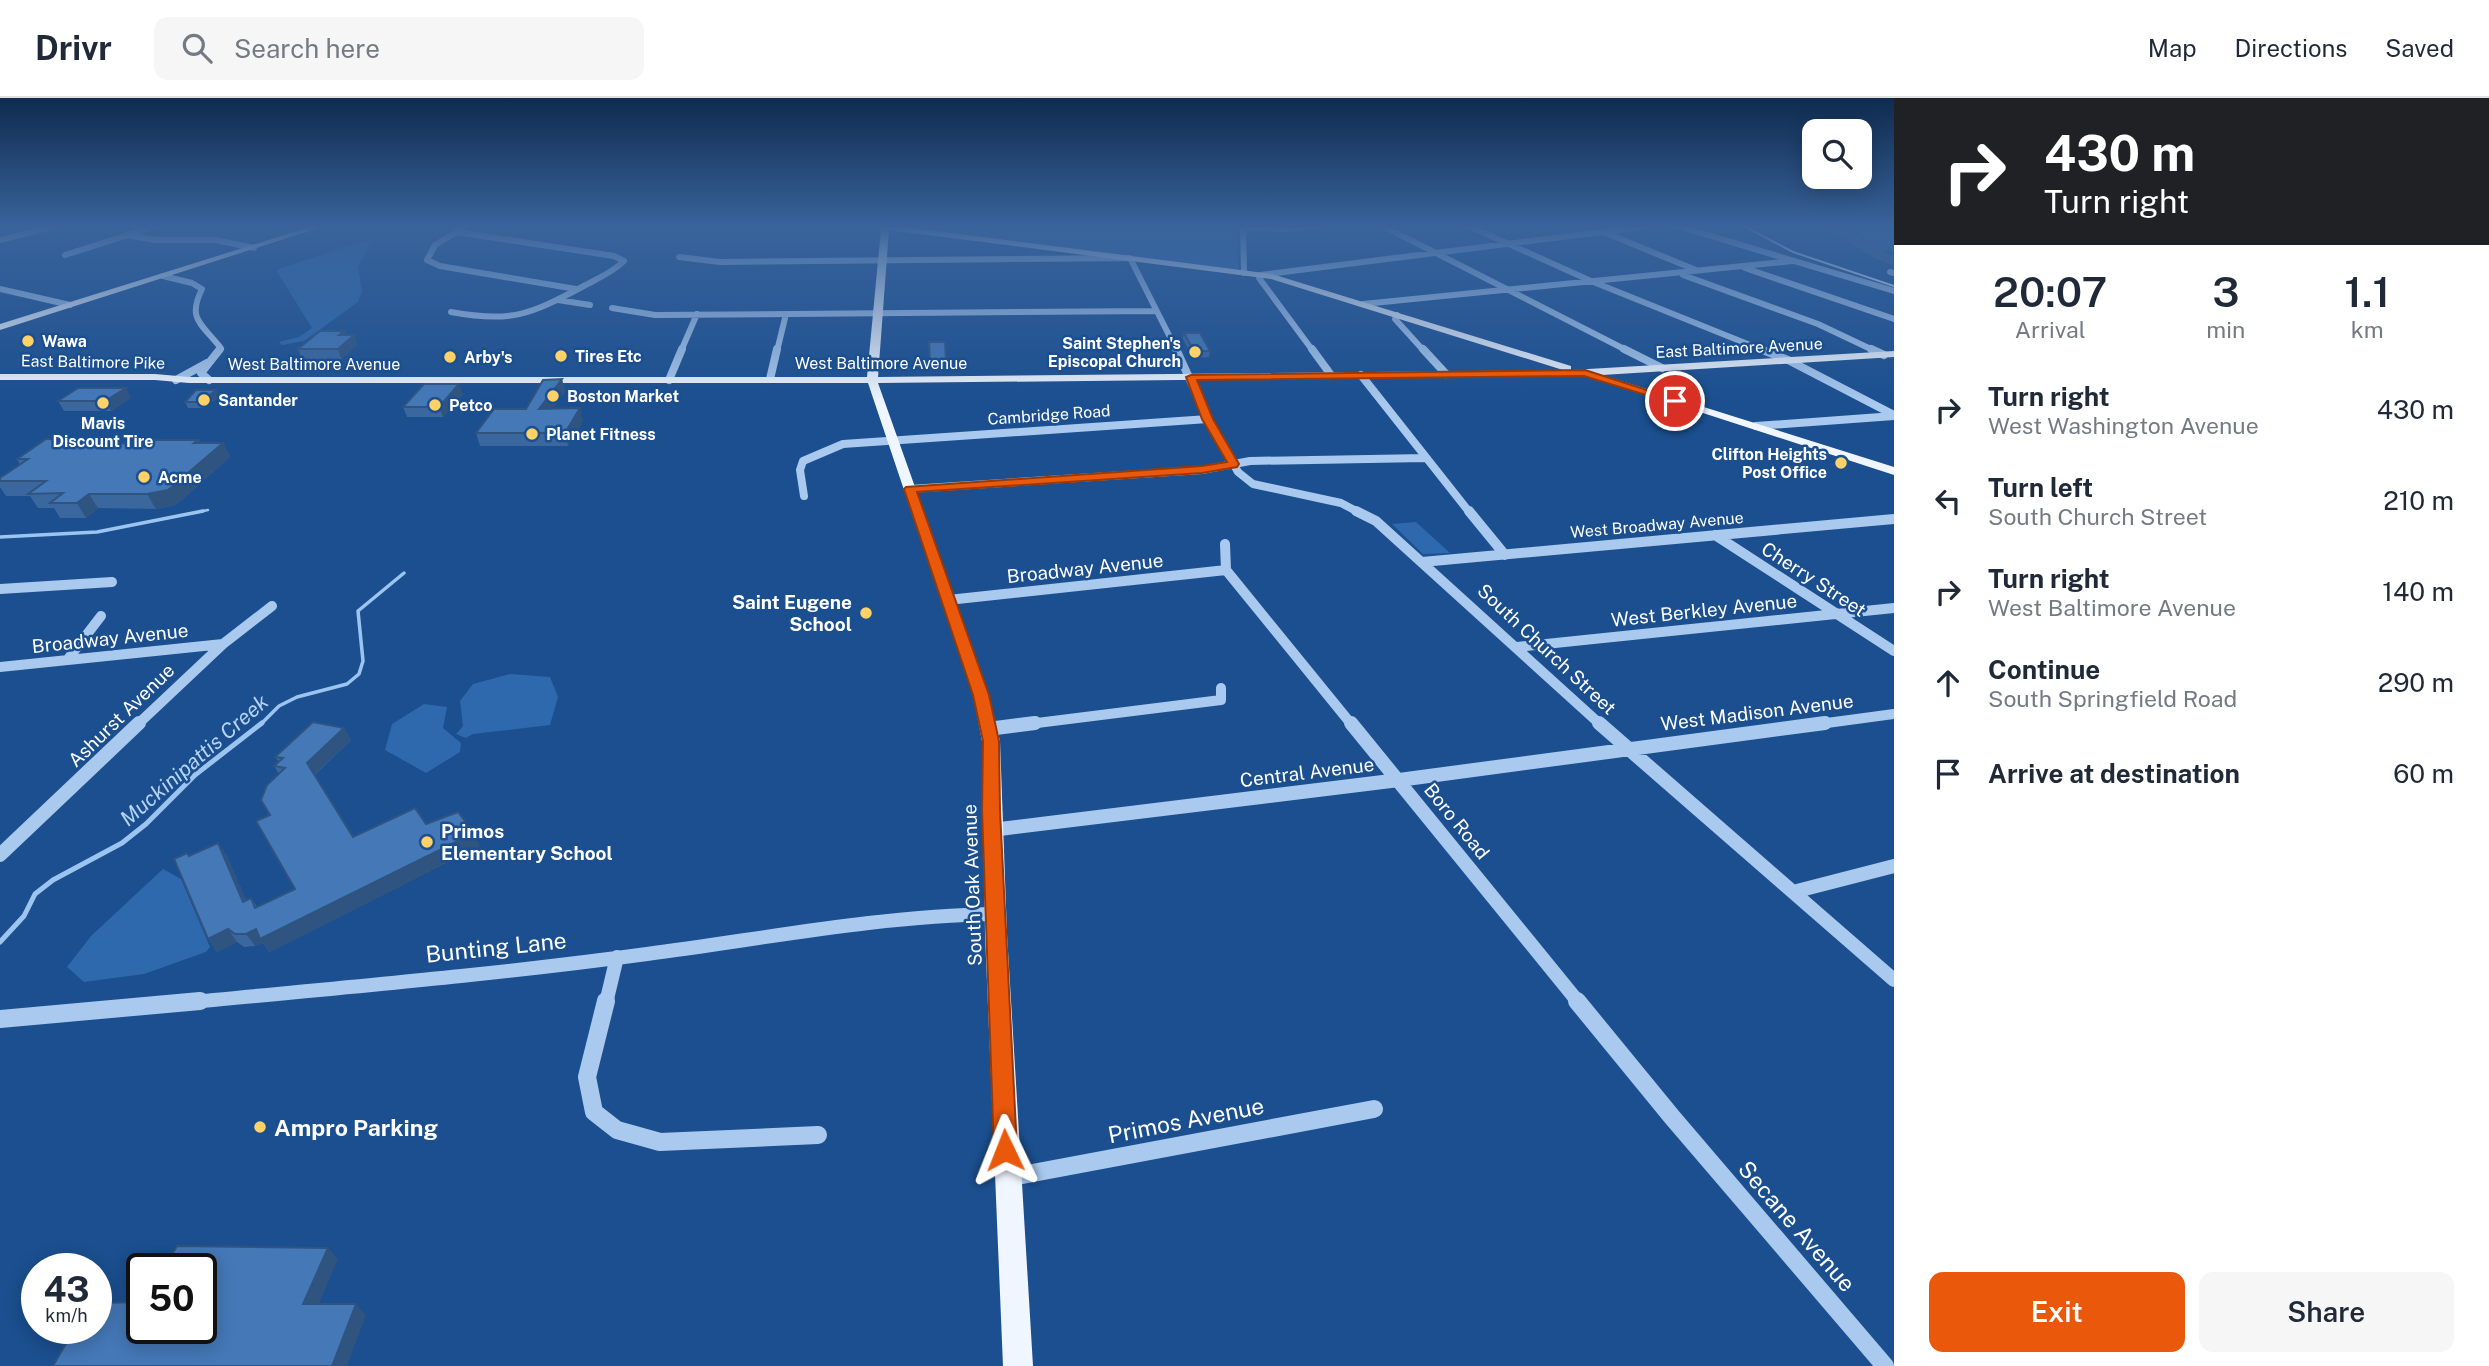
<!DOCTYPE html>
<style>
:root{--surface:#fff;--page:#f6f6f7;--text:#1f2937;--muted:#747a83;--line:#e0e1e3;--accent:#ea580c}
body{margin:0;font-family:"Public Sans",sans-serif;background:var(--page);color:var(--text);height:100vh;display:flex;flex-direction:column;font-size:26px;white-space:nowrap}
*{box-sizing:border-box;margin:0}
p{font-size:23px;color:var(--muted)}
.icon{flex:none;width:38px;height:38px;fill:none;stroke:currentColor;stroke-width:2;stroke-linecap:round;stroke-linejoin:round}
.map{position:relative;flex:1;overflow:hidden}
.side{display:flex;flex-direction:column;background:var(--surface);width:595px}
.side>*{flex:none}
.hud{background:#202124;color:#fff;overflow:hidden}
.buttons{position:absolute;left:1802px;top:21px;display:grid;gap:14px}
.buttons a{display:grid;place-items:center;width:70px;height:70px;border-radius:14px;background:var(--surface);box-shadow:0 4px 18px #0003;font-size:35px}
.speed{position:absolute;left:21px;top:1155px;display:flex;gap:14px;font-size:35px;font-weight:700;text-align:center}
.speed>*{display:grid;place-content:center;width:91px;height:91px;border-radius:50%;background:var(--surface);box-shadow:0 4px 18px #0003;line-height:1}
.speed small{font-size:18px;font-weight:400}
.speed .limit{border:4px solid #111;border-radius:10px;background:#fff;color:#111}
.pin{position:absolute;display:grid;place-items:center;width:60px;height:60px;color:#fff;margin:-30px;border:4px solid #fff;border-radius:50%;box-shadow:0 2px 7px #0007}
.me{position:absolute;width:77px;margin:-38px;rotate:358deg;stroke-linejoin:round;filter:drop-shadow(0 0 5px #0008)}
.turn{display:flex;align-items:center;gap:24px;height:147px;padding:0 35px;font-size:32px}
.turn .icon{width:91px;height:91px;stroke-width:2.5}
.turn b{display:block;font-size:49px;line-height:60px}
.eta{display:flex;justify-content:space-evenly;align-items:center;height:119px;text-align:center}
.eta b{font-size:42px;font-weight:600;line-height:49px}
.action{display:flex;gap:14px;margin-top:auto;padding:14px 35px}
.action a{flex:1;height:80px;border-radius:14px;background:var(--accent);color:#fff;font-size:28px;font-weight:600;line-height:80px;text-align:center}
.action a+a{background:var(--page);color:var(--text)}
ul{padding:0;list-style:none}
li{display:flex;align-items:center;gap:21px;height:91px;padding:0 35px}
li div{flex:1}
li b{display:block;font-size:26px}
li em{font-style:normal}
header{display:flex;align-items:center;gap:42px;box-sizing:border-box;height:98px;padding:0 35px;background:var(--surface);border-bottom:2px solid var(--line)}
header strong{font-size:33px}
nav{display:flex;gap:38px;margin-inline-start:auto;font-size:24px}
.search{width:490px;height:63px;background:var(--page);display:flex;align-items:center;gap:18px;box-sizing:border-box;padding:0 24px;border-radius:14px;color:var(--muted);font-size:26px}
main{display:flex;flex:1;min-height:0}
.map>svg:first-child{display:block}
.green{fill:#2e69ad}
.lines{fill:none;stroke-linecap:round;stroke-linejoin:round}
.stream-far2{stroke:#9cc4f0;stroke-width:2.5}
.stream-far1{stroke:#9cc4f0;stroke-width:3.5}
.stream{stroke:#9cc4f0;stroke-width:5}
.river{fill:#3c6290;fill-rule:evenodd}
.minor-far4{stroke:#a9c9ee;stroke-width:6}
.minor-far3{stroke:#a9c9ee;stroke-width:8}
.minor-far2{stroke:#a9c9ee;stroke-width:10}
.minor-far1{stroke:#a9c9ee;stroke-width:14}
.minor{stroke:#a9c9ee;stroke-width:18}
.major{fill:#f0f6ff;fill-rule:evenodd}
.tram{stroke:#fff;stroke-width:2}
.wall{fill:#3a679d}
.shaded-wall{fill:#305480}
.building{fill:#4478b7;stroke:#305480;stroke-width:2}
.route{fill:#ea580c;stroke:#983908;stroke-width:2}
.poi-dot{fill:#ffd166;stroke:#1b4f8f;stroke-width:2.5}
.labels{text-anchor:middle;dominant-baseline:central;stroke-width:5;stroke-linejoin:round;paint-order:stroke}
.far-poi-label{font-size:16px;font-weight:bold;fill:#fff;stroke:#1b4f8f;text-anchor:start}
.far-street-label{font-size:16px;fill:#fff;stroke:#1b4f8f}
.street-label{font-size:19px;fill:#fff;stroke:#1b4f8f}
.poi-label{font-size:19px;font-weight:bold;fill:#fff;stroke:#1b4f8f;text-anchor:end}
.water-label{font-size:21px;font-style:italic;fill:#b5d3f5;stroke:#1b4f8f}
.near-street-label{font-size:23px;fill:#fff;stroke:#1b4f8f}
.near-poi-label{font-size:23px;font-weight:bold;fill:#fff;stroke:#1b4f8f;text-anchor:start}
</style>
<header>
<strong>Drivr</strong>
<div class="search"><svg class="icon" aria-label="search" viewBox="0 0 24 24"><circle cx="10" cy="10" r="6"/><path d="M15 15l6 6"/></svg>Search here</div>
<nav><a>Map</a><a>Directions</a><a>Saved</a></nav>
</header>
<main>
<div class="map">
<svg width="1894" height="1268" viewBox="0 0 1894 1268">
<rect width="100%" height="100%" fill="#1b4f8f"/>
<path class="green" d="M923,128H1236L1239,172L920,131Z
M1851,128H1877L1894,134V153L1878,154Z
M372,143L358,169L362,193L358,204L304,243L282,247L279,244L299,239L312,230L276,172L356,145Z
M1416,424L1450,455L1423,456L1392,426Z
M510,576L550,579L558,599L550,627L473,636L466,640L456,636L463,628L460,603L473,586Z
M424,606L447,609L443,630L461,645L460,654L426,675L385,652L392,626Z
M163,771L181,781L210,849L206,854L144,876L84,884L67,869L91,838Z"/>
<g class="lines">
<path class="stream-far2" d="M194,415L208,412"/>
<path class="stream-far1" d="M0,439L97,434L203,413
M260,627L279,608L297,599L347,586L359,576L363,563L358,513L404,475"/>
<path class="stream" d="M0,844L24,818L35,796L53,782L122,745L146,726L195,677L262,625"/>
<path class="river" d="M1824,128H1840L1894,160V168L1873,159Z"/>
<path class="minor-far4" d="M1243,128L1244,175
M1383,128L1628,253
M1469,128L1591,183L1765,253
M1678,128L1894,193
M1243,129L1285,131L1315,128
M462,131L435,147L427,162L440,168L576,191
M1606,135L1696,172
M126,137L155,142H216L254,150
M0,142L55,128
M65,157L156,128
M679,159L720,164L1130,160L1177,253
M1745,170L1894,221
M1890,174L1894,175
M1683,177L1818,226L1875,253
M163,178L192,185L202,191C187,221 201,225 220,249L219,253
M0,191L70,207
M558,202L590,207
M1363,206L1793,163
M612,210L655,217L1155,213
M451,214C511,225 529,217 582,189C596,181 612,175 624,163L614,158L456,134
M1397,217L1395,221L1424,253
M681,253L697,216
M777,253L786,216
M1313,253L1259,180L1260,177L1649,128"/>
<path class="minor-far3" d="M1176,251L1208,321L1238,374L1253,386L1341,405L1360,415
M1312,251L1331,277
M1423,251L1446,276
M1624,251L1662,270
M1760,251L1788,262L1894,317
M1871,251L1884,257
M1361,277L1470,415
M770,281L777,251
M176,282L207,265
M209,282L201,275L220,251
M669,282L682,251
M1756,328L1894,318
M910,391L1202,372L1250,363L1425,360
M804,398L800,372L803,363L843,346L1208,321"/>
<path class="minor-far2" d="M1356,413L1376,423L1601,627
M1469,413L1505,457
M1715,437L1894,553
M1225,446L1226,472L1352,627
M1422,464L1894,421
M0,491L112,484
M948,502L1226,472
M1517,549L1894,510
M68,561L101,518
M0,569L223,546
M137,627L223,546L272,508
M1021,627L1221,602V590
M1812,627L1894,616"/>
<path class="minor-far1" d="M1351,625L1579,905
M1599,625L1894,882
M988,631L1035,625
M992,732L1399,682L1825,625
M0,757L139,625
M1793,794L1894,768
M182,905C337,890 492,877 647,856C763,841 877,818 995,816
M606,905L617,859"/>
<path class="minor" d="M606,903L587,979L594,1014L617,1032L660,1044L818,1037
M1577,903L1672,1019L1885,1268
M0,921L200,903
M1006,1080L1374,1011"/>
<path class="major" d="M313,128H325L0,232V226Z
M874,128H897L1272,176L1571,268V272L1894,253V259L1602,277L1894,369V377L1589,278L878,285L989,597L1000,643L1007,836L1033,1268H1003L985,836L982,643L973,597L868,285H189L155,282H0V276H155L189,279H867L881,131ZM889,132L1271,181L1563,272L878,279Z"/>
<path class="tram" d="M1744,128L1793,154L1894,188"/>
</g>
<path class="wall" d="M344,233L346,237H354L357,247L341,261H302L298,251Z
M1184,235L1210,253L1209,259L1193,260L1183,241Z
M929,244L946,263V272H930Z
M562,281L565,294L552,311L583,323L568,348H480L476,335L526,311Z
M216,292L219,299L204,310H188L185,304Z
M463,296L443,319H407L403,309Z
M131,300L111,313H64L58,303Z
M198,342L200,345H223L230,359L176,407L156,411L98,410L86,420H60L54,410H38L30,398H6L0,389V380L20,367L17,361L68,349Z
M344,630L351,642L315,677L353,739L426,726L480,748L269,854L263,845L255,848L244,849L237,844L217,854L208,841L189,758L218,745L227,758L246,802L251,800L257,809L295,791L270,717L279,676L274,668L279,664L275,659Z"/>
<path class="shaded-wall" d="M344,233L348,242L354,237L357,247L341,261L338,251L339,237Z
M562,281L565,294L542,324L539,311Z
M459,286L463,296L443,319L439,309Z
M126,290L131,300L111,313L105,303Z
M216,292L219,299L204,310L201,304Z
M580,310L583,323L568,348L565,335Z
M223,345L230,359L176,407L156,411L147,396Z
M89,396L98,410L86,420L77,405Z
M344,630L351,642L314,677L307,665Z
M474,735L480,748L269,854L263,845L255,848L246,836Z
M218,745L227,758L252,816L243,804Z
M228,831L237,844L217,854L208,841Z
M328,1150L338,1161L314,1217L303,1206Z
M356,1206L366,1217L347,1268H332Z"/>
<path class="building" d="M320,233H344L339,237H354L338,251H298Z
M1184,235H1200L1210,253H1194Z
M929,244H945L946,263H930Z
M562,281L539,311L580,310L565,335H476L494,311H526L543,282Z
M424,286H459L439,309H403Z
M78,290H126L105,303H58Z
M196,292H216L201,304H185Z
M46,341H64L68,349L130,345L135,342H198L194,345H223L168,392L147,396H89L77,405H50L63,395L28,396L46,383H0V380L28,361H17Z
M313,624L344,630L307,665L353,739L415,710L426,726L458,714L474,735L260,841L256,831L246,836H235L228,831L208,841L174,761L187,755L189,758L218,745L243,804L251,800L255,810L295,791L256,723L270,717L261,702L267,687L285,670L274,668L283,660L275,659Z
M177,1148L328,1150L303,1206H356L332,1268H53L75,1230H96V1205L142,1204V1230H201V1171H164Z"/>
<linearGradient id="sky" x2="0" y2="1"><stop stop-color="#0f2b4f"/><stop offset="0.42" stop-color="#39639b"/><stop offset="1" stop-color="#39639b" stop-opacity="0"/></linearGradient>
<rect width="1894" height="306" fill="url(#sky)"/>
<path class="route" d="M1585,272L1681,303L1672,305L1584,278L1197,282L1213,321L1239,366L1237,369L1202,375L917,394L989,597L999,643L1000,713L1017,1052L1014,1060L1005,1063L997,1060L994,1052L982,713L983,643L973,597L904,391L906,389L1202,368L1227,364L1202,321L1186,279L1191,277Z"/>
<g class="poi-dot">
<circle cx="28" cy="243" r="7"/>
<circle cx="1195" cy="254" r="7"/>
<circle cx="561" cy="258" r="7"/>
<circle cx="450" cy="259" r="7"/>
<circle cx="553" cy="298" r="7"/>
<circle cx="204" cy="302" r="7"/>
<circle cx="103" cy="305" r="7"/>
<circle cx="435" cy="307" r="7"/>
<circle cx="532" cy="336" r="7"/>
<circle cx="1841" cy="365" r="7"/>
<circle cx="144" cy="379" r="7"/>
<circle cx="866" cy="515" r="7"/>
<circle cx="427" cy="744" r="7"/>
<circle cx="260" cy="1029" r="7"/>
</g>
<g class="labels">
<g class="far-poi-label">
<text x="42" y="243">Wawa</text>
<text x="1181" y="245" text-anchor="end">Saint Stephen's<tspan x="1181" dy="18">Episcopal Church</tspan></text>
<text x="575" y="258">Tires Etc</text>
<text x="464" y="259">Arby's</text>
<text x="567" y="298">Boston Market</text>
<text x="218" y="302">Santander</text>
<text x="449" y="307">Petco</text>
<text x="103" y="325" text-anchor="middle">Mavis<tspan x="103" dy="18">Discount Tire</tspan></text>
<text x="546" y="336">Planet Fitness</text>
<text x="1827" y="356" text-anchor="end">Clifton Heights<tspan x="1827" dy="18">Post Office</tspan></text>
<text x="158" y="379">Acme</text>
</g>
<g class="far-street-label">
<text transform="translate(1739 250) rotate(-3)">East Baltimore Avenue</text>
<text transform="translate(93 264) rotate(1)">East Baltimore Pike</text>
<text x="881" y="265">West Baltimore Avenue</text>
<text x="314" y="266">West Baltimore Avenue</text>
<text transform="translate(1049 317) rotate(-4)">Cambridge Road</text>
<text transform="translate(1657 427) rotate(-5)">West Broadway Avenue</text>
</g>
<g class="street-label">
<text transform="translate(1085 470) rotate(-6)">Broadway Avenue</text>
<text transform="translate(1814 481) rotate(33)">Cherry Street</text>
<text transform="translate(1704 512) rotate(-6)">West Berkley Avenue</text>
<text transform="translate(110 540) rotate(-6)">Broadway Avenue</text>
<text transform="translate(1547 551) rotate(43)">South Church Street</text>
<text transform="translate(1757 614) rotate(-7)">West Madison Avenue</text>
<text transform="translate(121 617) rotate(-44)">Ashurst Avenue</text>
<text transform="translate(1307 674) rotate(-7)">Central Avenue</text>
<text transform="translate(1457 723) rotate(51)">Boro Road</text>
<text transform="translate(972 787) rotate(-92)">South Oak Avenue</text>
</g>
<g class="poi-label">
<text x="852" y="504">Saint Eugene<tspan x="852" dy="22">School</tspan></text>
<text x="441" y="733" text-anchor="start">Primos<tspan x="441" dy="22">Elementary School</tspan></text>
</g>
<g class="water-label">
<text transform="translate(194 662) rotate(-41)">Muckinipattis Creek</text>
</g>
<g class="near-street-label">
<text transform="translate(496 849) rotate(-6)">Bunting Lane</text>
<text transform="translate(1186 1022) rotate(-11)">Primos Avenue</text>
<text transform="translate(1797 1128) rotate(49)">Secane Avenue</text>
</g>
<g class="near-poi-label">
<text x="274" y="1029">Ampro Parking</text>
</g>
</g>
</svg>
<div class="buttons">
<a><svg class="icon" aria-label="search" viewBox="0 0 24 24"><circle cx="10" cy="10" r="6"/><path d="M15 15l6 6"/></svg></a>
</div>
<div class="speed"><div>43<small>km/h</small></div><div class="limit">50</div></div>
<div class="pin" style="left:1675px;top:303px;background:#d93025"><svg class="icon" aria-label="arrive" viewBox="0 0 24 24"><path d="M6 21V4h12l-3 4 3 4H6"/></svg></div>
<svg class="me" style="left:1005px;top:1052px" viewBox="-20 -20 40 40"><path d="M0-17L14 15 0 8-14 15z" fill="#ea580c" stroke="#fff" stroke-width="4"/></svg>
</div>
<section class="side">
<div class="hud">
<div class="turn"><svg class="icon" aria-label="right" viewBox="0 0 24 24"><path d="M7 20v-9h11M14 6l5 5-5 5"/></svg><div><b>430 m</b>Turn right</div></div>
</div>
<div class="eta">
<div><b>20:07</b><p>Arrival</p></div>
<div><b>3</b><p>min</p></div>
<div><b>1.1</b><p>km</p></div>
</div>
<ul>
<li><svg class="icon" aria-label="right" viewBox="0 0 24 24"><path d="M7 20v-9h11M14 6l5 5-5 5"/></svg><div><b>Turn right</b><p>West Washington Avenue</p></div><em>430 m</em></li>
<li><svg class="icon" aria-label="left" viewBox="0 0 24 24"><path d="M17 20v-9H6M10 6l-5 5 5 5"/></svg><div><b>Turn left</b><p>South Church Street</p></div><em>210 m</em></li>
<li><svg class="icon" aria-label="right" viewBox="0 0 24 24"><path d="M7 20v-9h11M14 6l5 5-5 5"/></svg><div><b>Turn right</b><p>West Baltimore Avenue</p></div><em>140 m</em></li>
<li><svg class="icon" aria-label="ahead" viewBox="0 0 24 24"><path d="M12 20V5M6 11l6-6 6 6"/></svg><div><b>Continue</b><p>South Springfield Road</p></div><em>290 m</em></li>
<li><svg class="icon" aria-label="arrive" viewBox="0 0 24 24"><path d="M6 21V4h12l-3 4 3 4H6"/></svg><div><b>Arrive at destination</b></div><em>60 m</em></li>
</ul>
<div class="action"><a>Exit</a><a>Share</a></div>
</section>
</main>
